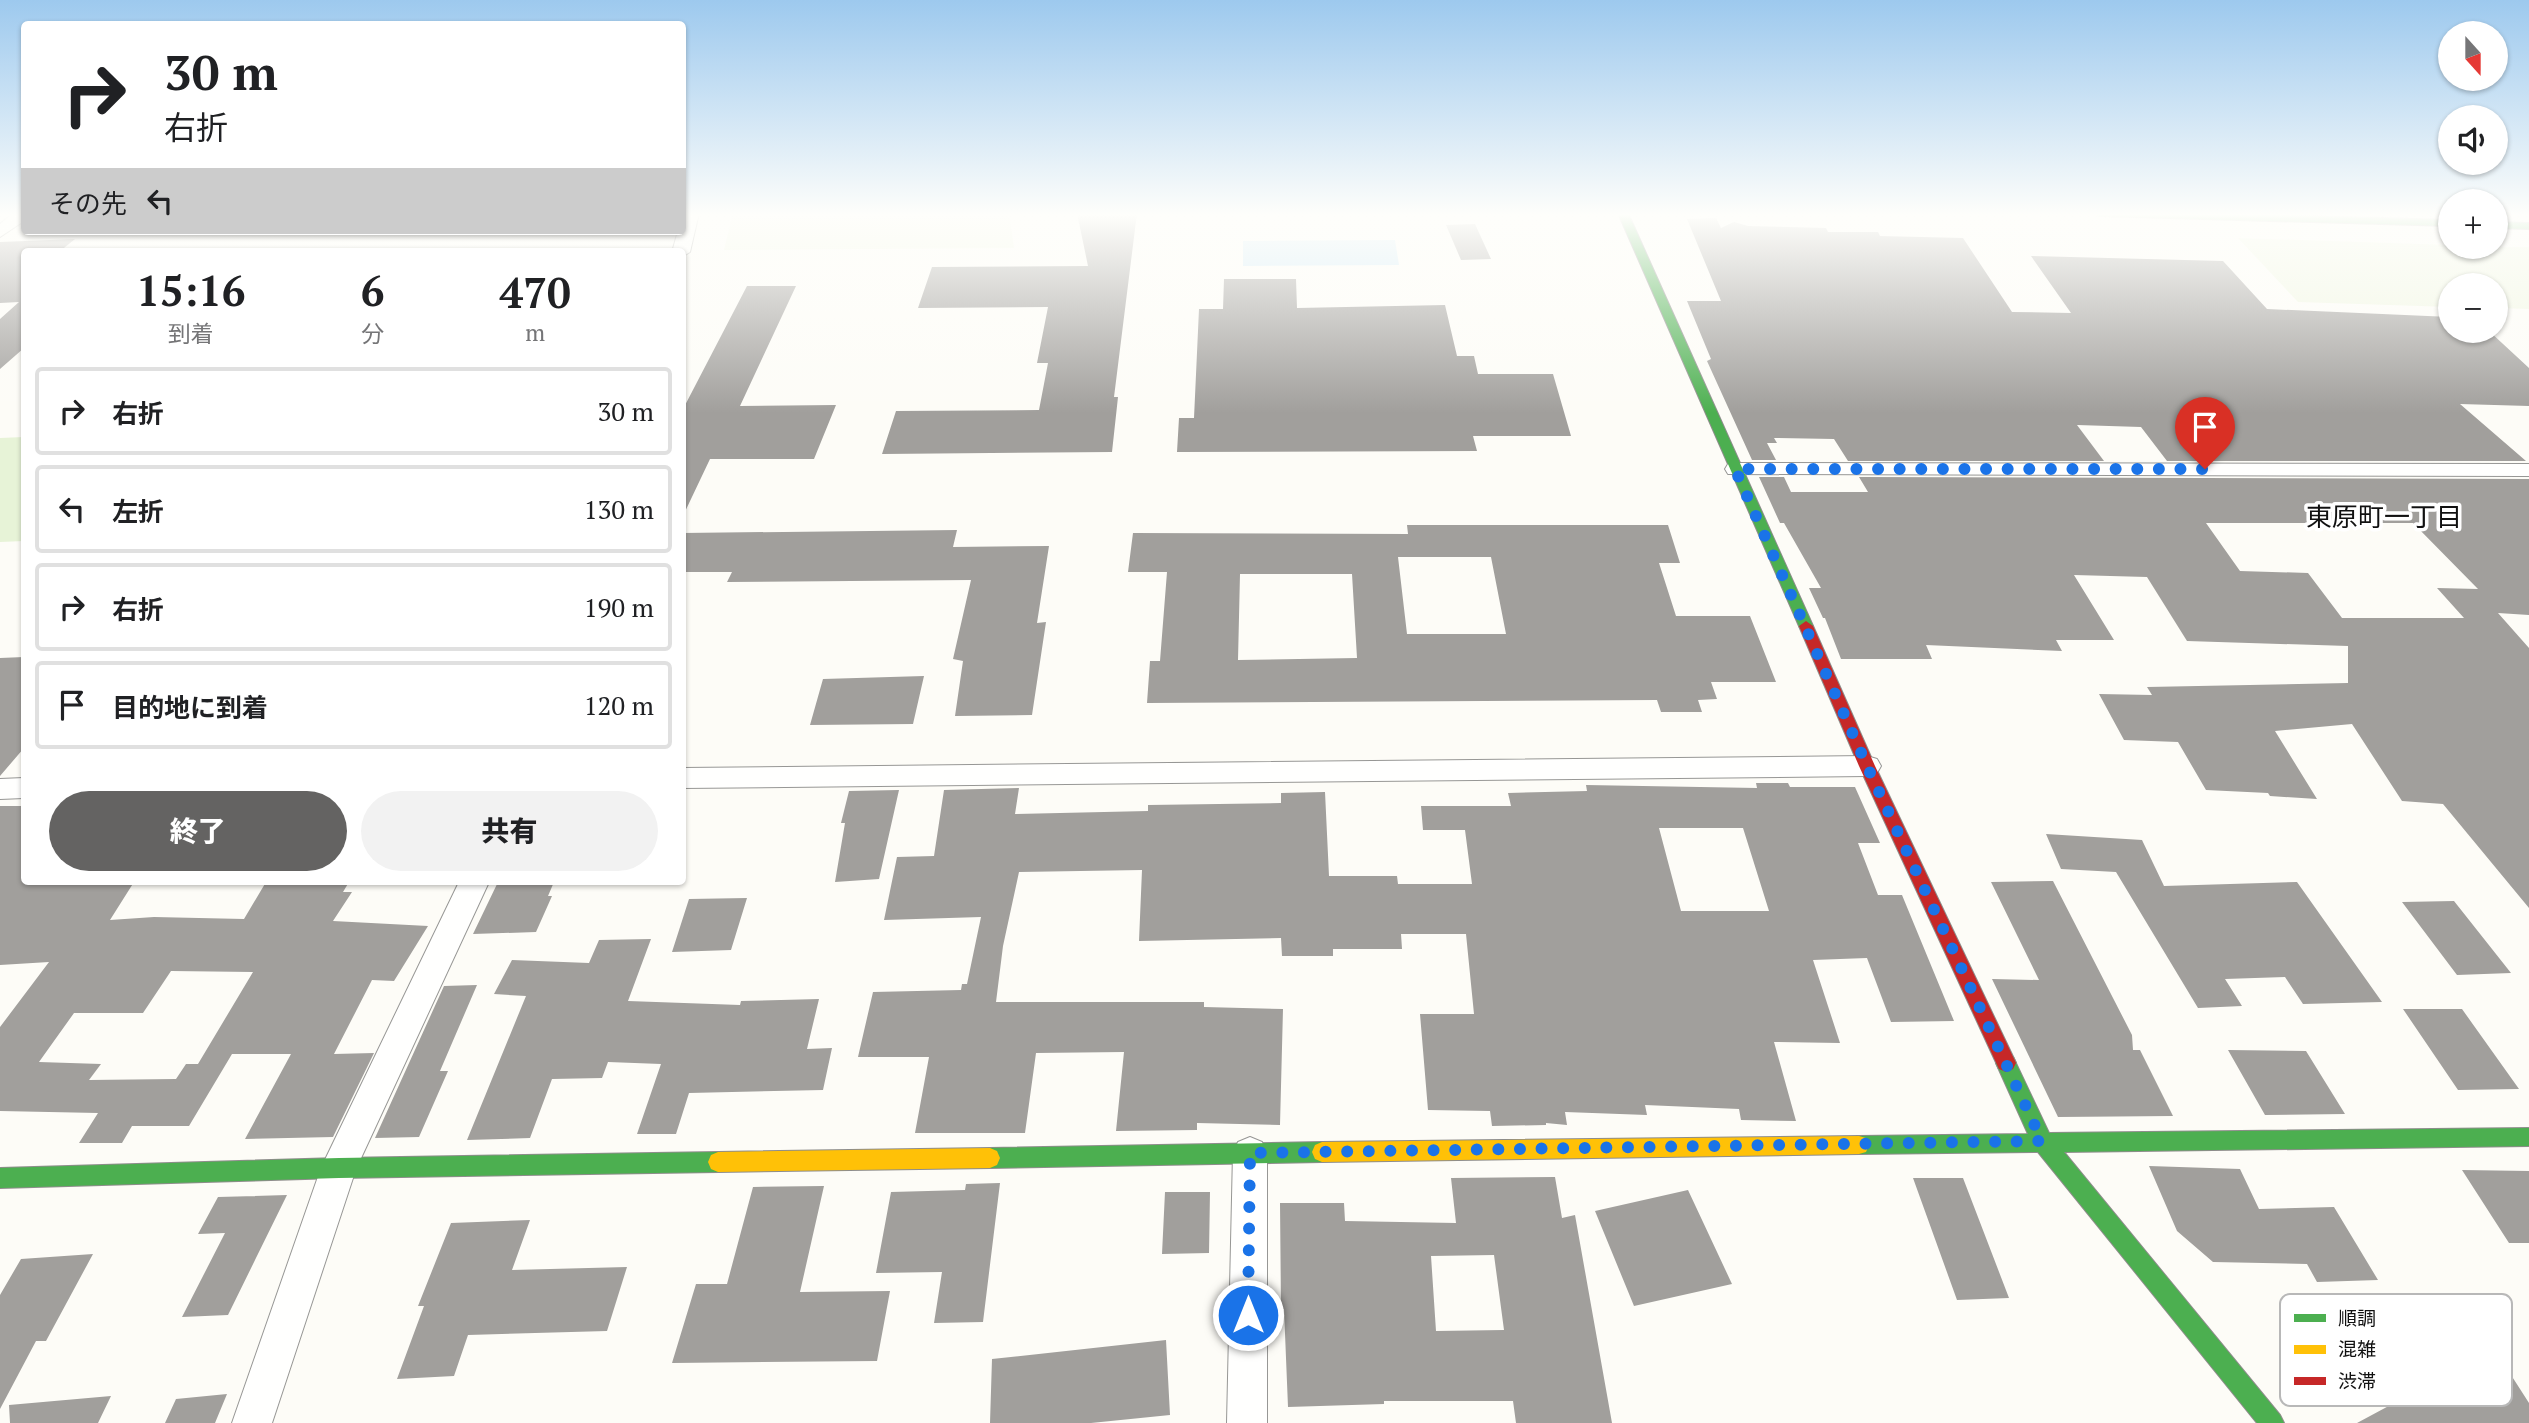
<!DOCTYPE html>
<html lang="ja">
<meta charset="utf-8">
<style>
:root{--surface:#fff;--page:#f2f2f2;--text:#202124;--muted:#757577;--line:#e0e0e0;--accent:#646362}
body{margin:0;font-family:"PT Serif","Noto Sans JP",serif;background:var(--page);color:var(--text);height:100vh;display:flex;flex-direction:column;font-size:26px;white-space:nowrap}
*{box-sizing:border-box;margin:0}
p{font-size:23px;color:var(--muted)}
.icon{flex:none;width:38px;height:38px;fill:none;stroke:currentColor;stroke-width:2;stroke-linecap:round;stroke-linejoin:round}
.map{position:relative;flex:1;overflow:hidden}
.side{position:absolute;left:21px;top:248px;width:665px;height:637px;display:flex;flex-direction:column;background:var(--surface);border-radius:7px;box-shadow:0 2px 5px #0004}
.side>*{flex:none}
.guide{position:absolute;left:21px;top:21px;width:665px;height:214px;border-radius:7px;box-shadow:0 2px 5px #0004;background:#fff;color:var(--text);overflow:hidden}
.needle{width:46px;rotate:159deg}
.tools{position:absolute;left:2438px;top:21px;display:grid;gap:14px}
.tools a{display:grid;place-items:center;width:70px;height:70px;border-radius:50%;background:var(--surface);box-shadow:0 2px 5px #0004;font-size:35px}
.pin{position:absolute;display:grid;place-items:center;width:60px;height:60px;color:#fff;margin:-72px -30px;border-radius:50% 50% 50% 0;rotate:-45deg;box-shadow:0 0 7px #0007}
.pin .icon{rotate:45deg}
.me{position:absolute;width:77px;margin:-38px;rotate:0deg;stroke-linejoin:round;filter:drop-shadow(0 0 5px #0008)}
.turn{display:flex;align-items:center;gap:24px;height:147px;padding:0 28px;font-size:32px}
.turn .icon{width:91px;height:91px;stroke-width:2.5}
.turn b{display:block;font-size:49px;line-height:60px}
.then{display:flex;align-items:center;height:66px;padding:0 28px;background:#0003;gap:14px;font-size:26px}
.eta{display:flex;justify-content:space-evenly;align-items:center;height:119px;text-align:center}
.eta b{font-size:42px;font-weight:800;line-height:49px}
.cta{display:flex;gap:14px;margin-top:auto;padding:14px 28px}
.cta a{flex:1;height:80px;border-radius:42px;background:var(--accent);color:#fff;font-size:28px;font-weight:800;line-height:80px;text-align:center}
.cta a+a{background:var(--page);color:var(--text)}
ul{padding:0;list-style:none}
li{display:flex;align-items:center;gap:21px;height:88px;margin:0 14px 10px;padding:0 14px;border:4px solid var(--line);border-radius:7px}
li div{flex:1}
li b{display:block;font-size:26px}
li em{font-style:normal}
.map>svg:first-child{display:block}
.green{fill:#e7f3d7}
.pitch{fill:#f0f6e1}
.water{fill:#cde8f7}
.building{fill:#a19f9c;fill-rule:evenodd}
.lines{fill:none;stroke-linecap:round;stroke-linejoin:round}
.street-casing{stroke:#979795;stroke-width:2}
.fast-casing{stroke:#8e8d8b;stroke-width:2}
.slow-casing{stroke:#8e8d8b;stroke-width:2}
.jam-casing{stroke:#8e8d8b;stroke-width:2}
.street{fill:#fffffe;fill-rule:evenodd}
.fast{fill:#4caf50;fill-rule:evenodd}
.slow{fill:#ffc107;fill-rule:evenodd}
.jam{fill:#c62828;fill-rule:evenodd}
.route{stroke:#1a73e8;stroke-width:12;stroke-dasharray:0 21.6}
.labels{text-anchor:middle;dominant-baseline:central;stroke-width:7;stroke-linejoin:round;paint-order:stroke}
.neighbourhood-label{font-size:26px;fill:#111;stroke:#fff}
.key{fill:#fff;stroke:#b8b8b8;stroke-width:2}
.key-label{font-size:19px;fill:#111}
</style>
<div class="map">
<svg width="2529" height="1423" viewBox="0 0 2529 1423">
<rect width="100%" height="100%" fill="#fdfcf7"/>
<path class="green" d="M24,437V541L0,542V438Z"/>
<path class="pitch" d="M733,213H1009L1014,248L724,250Z
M2238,238L2450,245V247H2529V309L2496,308V285H2450V307L2298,302Z"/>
<path class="water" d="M1395,240L1399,265L1243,266V241Z"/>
<path class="building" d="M1077,213H1137L1114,397H1118L1112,452L882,454L896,411L1039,410L1048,363H1037L1048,307L918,308L932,267L1088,266Z
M1716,218L1721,228L1734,222L1748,226L1826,228L1828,232H1878L1880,236L1963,238L2012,312L2071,313L2031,256L2223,261L2267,309L2450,317V331H2489L2529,368V406L2460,404L2526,461H2167L2141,427L2077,425L2104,461H1848L1834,439L1774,438L1777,443H1767L1776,460H1752L1707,361L1711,359L1687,301H1721L1687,219Z
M1475,224L1491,259L1461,260L1446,225Z
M75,239L59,252H24V348L0,369V319L19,302L0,303V242Z
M1224,279H1296L1297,308L1445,305L1457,356H1474L1478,374H1553L1571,436H1473L1477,451L1177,452L1179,418H1194L1199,309H1223Z
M747,286H796L740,406L836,405L814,459H710L682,518V411Z
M1759,477H1784L1791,492H1868L1859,477L2529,479V615L2498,613L2529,648V908L2443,804L2402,801L2352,724L2275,731L2317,799L2270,796L2268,793L2206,790L2178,742L2124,740L2099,694L2152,695L2147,687L2348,683V646L2187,641L2147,577L2074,575L2114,640H2056L2062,651L1926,645L1932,659H1841L1825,618H1823L1809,588H1821L1784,523H1780ZM2206,523H2413L2478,589L2437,588L2464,618H2342L2308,573L2240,571Z
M1407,525H1668L1680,563H1659L1676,616H1750L1776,682H1711L1717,699L1698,700L1702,712H1661L1657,700L1147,703L1150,661H1160L1167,572H1128L1133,533L1408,534ZM1398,557H1491L1506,634H1407ZM1240,574H1352L1357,658L1238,660Z
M957,530L953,547L1049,546L1037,623L1046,622L1032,715L955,716L963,661L953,659L971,580L727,582L732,572H682V533Z
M24,657V748L0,776V658Z
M924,676L913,724L810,725L823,679Z
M1756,783H1788L1790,787H1855L1880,843H1858L1878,895H1902L1954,1021L1891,1022L1867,958L1813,960L1840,1043L1774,1042L1796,1121L1741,1120L1739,1109L1645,1105L1647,1115L1565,1112L1567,1125L1546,1123V1125L1492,1126L1490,1111L1428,1110L1420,1014H1474L1466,934H1401L1402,949H1333V956H1282L1281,938L1139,941L1142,870L1019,872L1003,946L996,1002H1204V1007L1283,1009L1280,1125L1197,1123V1130L1116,1131L1124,1052L1036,1053L1025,1133H915L929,1057H858L873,992L961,990L962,984H967L981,917L884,920L897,857L934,856L944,790L1019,788L1015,814L1148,811V805L1281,803V793L1325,792L1329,876H1397L1398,884H1472L1465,830H1423L1421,806H1511L1508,793L1587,791L1586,785L1757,788ZM1659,828H1743L1769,911H1681Z
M899,790L879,879L835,882L845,823H841L849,791Z
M0,806H24V882H134L110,920L154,917L244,919L266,882H349L343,892H352L333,921L428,926L394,981L372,980L334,1054L374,1053L333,1137L245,1139L291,1054H232L189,1126H132L122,1143H79L98,1113L0,1111V1027L49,962L0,965ZM171,971L253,972L198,1064H186L176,1079L89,1080L101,1064L39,1062L74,1013H143Z
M2046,834L2142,840L2164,886L2297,882L2382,1002L2303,1004L2285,977L2225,979L2242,1006L2198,1008L2116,872L2061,869Z
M2053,881L2132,1035L2133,1050H2140L2173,1116L2058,1117L1992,979L2039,980L1991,882Z
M498,882H554L548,896H552L536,932L473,934Z
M747,898L731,950L672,952L689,899Z
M2454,901L2511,973L2457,975L2402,902Z
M651,939L628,1001L740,1005L741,1001L819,999L807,1049L832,1048L823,1090L689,1093L676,1134H637L661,1064L608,1062L602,1078L552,1079L530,1138L467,1140L526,996L494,994L512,960L589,963L599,940Z
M477,985L440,1071H448L419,1137L375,1138L444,986Z
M2403,1009H2462L2519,1089L2458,1090Z
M2228,1050L2306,1051L2345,1114L2265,1115Z
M2149,1166L2240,1169L2259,1209L2334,1207L2378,1280L2317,1282L2307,1264L2213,1262L2177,1231Z
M2462,1170L2529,1171V1243H2509Z
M1555,1177L1562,1218L1575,1215L1612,1423H1516L1513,1401H1384V1404L1288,1407L1284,1309H1281L1280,1203H1344L1345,1221L1456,1223L1451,1178ZM1494,1255L1504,1330L1436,1331L1431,1256Z
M1913,1178H1963L2009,1298L1957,1300Z
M1000,1183L983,1322L934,1323L942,1272L876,1273L891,1192L965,1190L966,1184Z
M824,1186L800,1292L890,1291L877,1361L672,1363L696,1284H727L753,1187Z
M1688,1190L1732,1284L1634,1306L1595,1211Z
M1165,1192H1210L1209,1253L1162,1254Z
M287,1195L228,1315L182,1317L225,1233L198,1234L218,1197Z
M530,1220L512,1270L627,1267L607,1331L468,1335L454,1376L397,1379L424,1306H418L451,1223Z
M93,1254L46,1341H36L0,1409V1295L21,1259Z
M2468,1308L2529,1403V1423H2357L2437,1380L2395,1310Z
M1166,1340L1170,1415L1091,1423H990L992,1359Z
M227,1394L215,1423H165L176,1399Z
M111,1396L98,1423H10L9,1405Z"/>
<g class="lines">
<defs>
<path id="street" d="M13,213H24V221L0,237V224Z
M683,213H699L690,252L682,257V252H672L678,231H682Z
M1736,463L2529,464V476L1728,474L1725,469L1728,464Z
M1867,756L1877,759L1881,766L1877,773L1867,776L682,788V768Z
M24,778V798L0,799V779Z
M459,882H489L356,1169L272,1423H232L321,1168Z
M1250,1137L1262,1142L1267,1153V1423H1227L1233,1153L1238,1142Z"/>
<path id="fast" d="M1618,213H1628L1813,626L1811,629H1801L1799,626Z
M2094,213H2220L2450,220V226L2099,216Z
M2496,222L2529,223V229L2496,228Z
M2006,1054L2013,1057L2049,1133L2529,1128V1146L2064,1152L2280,1415L2284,1423H2257L2038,1152L1859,1154L1852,1152L1849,1145L1852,1138L1859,1136L2028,1134L1996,1063L1999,1057Z
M1322,1142L1329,1145L1332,1152L1329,1159L1322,1162L990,1168L983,1165L980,1158L983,1151L990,1148Z
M718,1152L725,1155L728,1162L725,1169L718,1172L339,1178L0,1188V1168L339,1158Z"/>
<path id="slow" d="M1859,1136L1866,1138L1869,1145L1866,1152L1859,1154L1322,1162L1315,1159L1312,1152L1315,1145L1322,1142Z
M990,1148L997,1151L1000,1158L997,1165L990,1168L718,1172L711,1169L708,1162L711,1155L718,1152Z"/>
<path id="jam" d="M1806,621L1813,626L1875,766L2016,1063L2013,1069L2006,1072L1999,1069L1859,766L1799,626Z"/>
</defs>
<use href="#street" class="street-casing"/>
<use href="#fast" class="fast-casing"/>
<use href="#slow" class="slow-casing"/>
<use href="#jam" class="jam-casing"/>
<use href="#street" class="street"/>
<use href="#fast" class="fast"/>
<use href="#slow" class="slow"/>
<use href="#jam" class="jam"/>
</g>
<linearGradient id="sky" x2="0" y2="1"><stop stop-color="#9dc9ee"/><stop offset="0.52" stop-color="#fefefb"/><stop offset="1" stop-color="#fefefb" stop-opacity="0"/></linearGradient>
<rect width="2529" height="413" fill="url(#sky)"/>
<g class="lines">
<path class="route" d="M1248,1315L1250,1153L2042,1141L1867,766L1735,469H2205"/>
</g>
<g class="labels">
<g class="neighbourhood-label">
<text x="2384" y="516">東原町一丁目</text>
</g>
</g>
<rect x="2280" y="1294" width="232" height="112" rx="10" class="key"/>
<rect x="2294" y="1314" width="32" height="8" fill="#4caf50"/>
<rect x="2294" y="1345" width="32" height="9" fill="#ffc107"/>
<rect x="2294" y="1377" width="32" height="8" fill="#c62828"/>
<g class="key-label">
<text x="2338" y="1325">順調</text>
<text x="2338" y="1356">混雑</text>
<text x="2338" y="1388">渋滞</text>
</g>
</svg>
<div class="tools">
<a><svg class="needle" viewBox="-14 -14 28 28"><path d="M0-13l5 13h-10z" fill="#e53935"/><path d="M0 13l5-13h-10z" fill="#757577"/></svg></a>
<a><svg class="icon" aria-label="sound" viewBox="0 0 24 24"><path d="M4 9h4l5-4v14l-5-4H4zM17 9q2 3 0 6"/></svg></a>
<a>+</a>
<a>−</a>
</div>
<div class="pin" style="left:2205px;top:469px;background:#d93025"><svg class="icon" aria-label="arrive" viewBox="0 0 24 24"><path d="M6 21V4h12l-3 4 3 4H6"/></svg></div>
<svg class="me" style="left:1248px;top:1315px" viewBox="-20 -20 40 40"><circle r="17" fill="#1a73e8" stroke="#fff" stroke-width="3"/><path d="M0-11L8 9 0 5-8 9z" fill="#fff"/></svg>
<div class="guide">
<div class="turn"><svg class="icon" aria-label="right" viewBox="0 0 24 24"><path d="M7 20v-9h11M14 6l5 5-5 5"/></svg><div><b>30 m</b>右折</div></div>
<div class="then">その先<svg class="icon" aria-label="left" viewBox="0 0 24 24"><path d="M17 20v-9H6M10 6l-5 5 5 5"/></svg></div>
</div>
<section class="side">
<div class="eta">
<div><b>15:16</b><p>到着</p></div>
<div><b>6</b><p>分</p></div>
<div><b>470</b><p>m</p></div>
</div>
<ul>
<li><svg class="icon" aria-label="right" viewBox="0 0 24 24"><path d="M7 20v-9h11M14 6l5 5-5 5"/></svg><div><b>右折</b></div><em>30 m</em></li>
<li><svg class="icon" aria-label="left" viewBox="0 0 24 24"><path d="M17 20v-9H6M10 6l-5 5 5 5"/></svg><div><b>左折</b></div><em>130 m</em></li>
<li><svg class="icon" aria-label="right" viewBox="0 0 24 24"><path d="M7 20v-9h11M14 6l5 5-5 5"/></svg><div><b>右折</b></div><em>190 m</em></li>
<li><svg class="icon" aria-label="arrive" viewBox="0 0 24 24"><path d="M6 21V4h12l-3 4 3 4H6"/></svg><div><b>目的地に到着</b></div><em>120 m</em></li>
</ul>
<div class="cta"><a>終了</a><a>共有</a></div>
</section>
</div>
